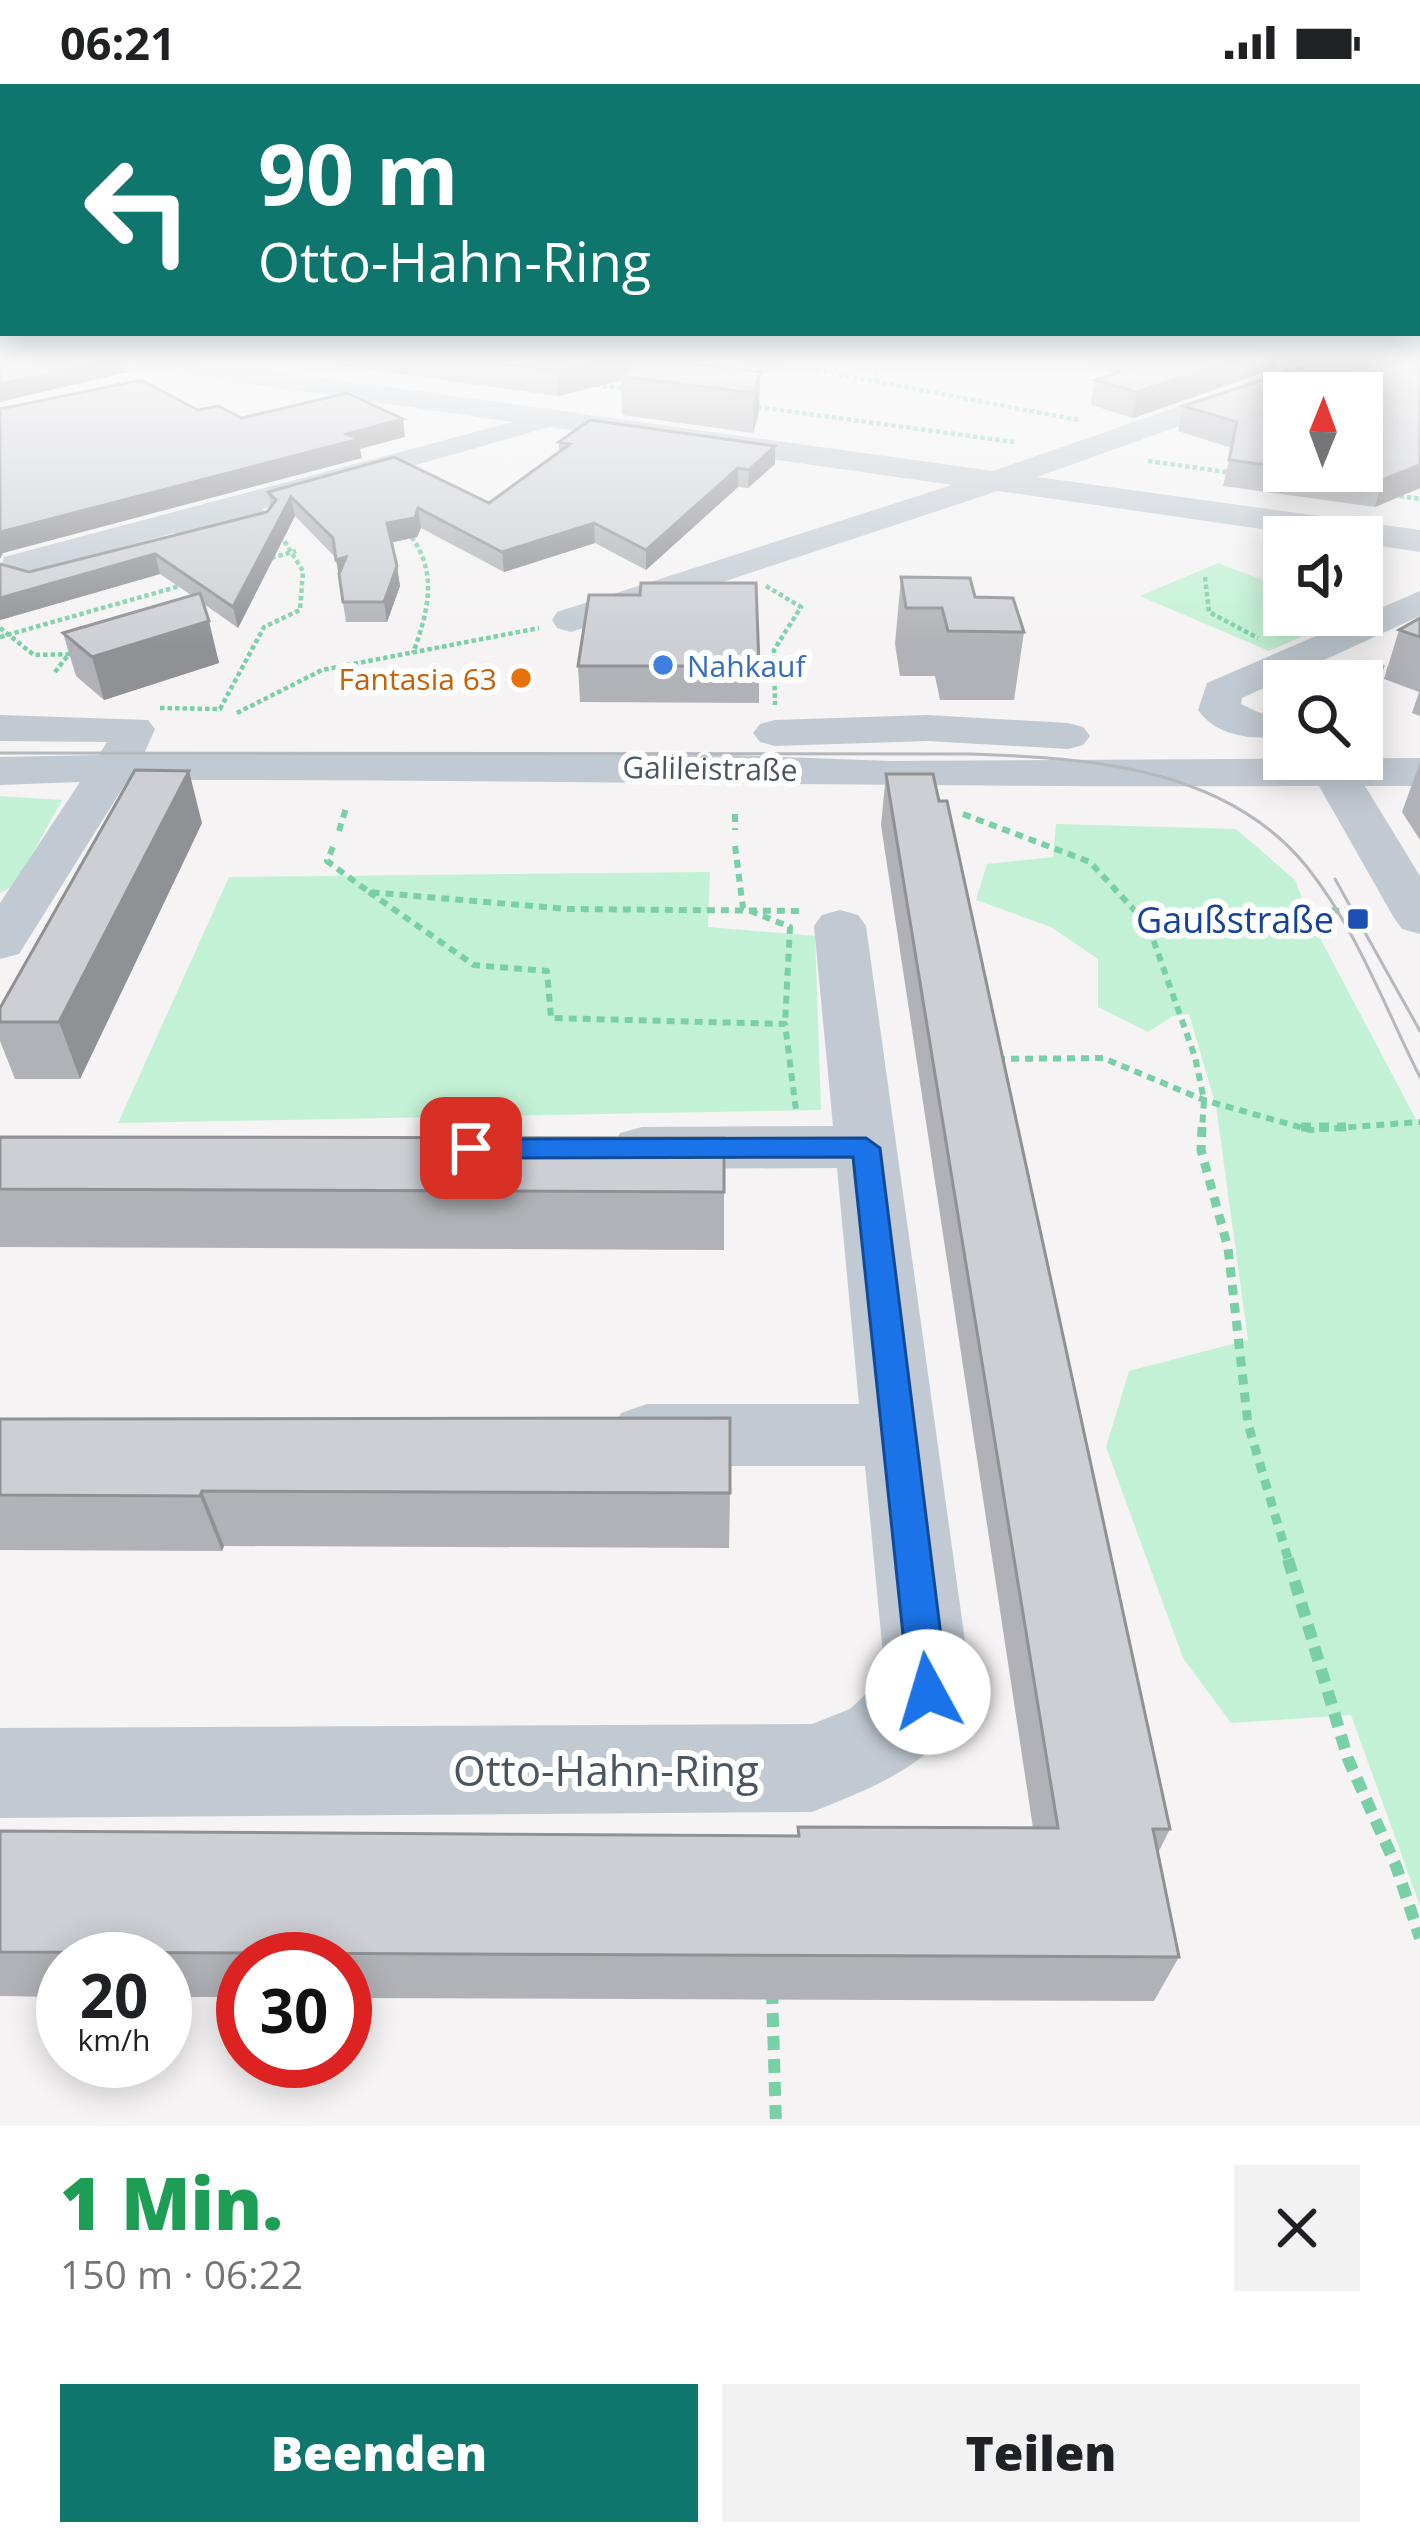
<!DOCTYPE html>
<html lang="de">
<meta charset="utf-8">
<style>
:root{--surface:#fff;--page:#f2f2f2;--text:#202124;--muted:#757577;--accent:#0f766e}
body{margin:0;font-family:"Open Sans",sans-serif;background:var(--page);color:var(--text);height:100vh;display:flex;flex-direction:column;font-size:45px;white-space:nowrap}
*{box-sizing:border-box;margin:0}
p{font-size:39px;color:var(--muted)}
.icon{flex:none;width:66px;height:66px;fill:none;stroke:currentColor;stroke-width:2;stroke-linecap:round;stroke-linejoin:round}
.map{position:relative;height:2042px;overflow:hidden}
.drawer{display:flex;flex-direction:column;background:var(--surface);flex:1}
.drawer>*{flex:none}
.hud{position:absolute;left:0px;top:0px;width:1422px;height:252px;box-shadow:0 6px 30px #0003;background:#0f766e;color:#fff;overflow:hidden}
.needle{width:78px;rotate:1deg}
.controls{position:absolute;left:1263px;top:288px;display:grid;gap:24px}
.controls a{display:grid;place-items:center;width:120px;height:120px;border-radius:0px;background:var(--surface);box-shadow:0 6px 30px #0003;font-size:60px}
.speed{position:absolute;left:36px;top:1848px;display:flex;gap:24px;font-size:60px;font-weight:700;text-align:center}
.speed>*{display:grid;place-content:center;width:156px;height:156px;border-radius:50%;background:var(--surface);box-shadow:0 6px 30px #0003;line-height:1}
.speed small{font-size:30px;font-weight:400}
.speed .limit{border:18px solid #d22;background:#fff;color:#111}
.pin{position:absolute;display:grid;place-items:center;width:102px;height:102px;color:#fff;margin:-51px;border-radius:24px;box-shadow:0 6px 18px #0006}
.me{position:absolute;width:132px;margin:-66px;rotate:354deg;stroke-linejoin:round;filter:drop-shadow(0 0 9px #0008)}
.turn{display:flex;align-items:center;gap:42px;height:252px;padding:0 60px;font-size:54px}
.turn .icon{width:156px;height:156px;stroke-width:2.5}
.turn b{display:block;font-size:84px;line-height:102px}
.round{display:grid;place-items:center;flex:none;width:126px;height:126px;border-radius:0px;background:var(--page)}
.overview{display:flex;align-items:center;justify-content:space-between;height:204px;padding:0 60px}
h1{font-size:72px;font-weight:800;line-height:90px;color:#1e9e55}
.action{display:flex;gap:24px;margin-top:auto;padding:24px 60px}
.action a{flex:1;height:138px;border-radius:0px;background:var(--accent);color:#fff;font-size:48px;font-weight:800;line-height:138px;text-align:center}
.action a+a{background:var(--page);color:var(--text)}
.status{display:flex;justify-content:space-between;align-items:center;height:84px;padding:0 60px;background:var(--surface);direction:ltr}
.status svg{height:33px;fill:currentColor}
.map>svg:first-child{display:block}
.green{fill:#c3f1d5}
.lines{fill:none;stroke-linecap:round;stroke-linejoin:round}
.path-far3{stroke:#7ad0a6;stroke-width:4.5;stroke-dasharray:4.5 3;stroke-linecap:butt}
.path-far2{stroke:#7ad0a6;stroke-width:6;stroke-dasharray:8 6;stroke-linecap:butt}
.path-far1{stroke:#7ad0a6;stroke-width:9;stroke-dasharray:10 8;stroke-linecap:butt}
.path{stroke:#7ad0a6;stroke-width:12;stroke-dasharray:14 9;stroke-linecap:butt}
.minor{fill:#c1cad2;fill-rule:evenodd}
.tram{stroke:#b5b8bd;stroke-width:3}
.wall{fill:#b0b2b7;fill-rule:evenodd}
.shaded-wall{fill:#909195}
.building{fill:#cdcfd5;stroke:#909195;stroke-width:3}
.route{fill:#1a73e8;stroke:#114b97;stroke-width:3}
.shop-dot{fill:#3f7fe0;stroke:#fff;stroke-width:4.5}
.food-dot{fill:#e8710a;stroke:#fff;stroke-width:4.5}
.transit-dot{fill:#1a4fb4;stroke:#fff;stroke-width:4.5}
.labels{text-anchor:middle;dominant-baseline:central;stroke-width:12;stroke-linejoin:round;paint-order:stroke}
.far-shop-label{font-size:30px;fill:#366cbe;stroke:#fff;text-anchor:start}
.far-food-label{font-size:30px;fill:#c56008;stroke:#fff;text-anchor:end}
.far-street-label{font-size:30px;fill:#4a5661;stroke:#fff}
.transit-label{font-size:36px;fill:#164399;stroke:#fff;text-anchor:end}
.near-street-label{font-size:42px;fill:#4a5661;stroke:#fff}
</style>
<div class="status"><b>06:21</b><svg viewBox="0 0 49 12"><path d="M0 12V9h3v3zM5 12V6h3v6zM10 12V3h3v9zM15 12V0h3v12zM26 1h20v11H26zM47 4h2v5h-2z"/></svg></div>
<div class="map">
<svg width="1420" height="2042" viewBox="0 0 1420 2042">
<rect width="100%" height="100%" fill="#f5f3f3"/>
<path class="green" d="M1218,479L1284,504V531H1351L1269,567L1140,512Z
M0,712L62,716L15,801L0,809Z
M1056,740L1236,745L1295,796L1311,837L1420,1043V1822L1351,1631L1231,1639L1183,1574L1106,1363L1129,1287L1248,1256L1216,1022L1189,930L1173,932L1148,948L1098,923V875L1051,843L976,816L987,780L1053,773Z
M710,788L708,843L815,852L821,1026L118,1039L229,793Z"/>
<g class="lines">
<path class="path-far3" d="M816,286L1078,336
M876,298L878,274
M595,301L628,305
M750,322L1014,358
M1148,377L1234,389
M1392,411L1420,415
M407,447C439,486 429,525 413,569
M264,476L296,467
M1205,493L1209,528L1258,554
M766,502L801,523L774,566L775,621
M0,544L34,571L74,570
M0,553L187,500
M1358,583L1375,580L1394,587
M55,588L68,571
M160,624L220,625L264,543L300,526L303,487L283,455
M237,629L322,586L539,544"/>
<path class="path-far2" d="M735,730V746
M963,730L1090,778L1148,841L1195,973L1204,1016L1202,1046
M339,747L346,724
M735,762L743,824L790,843L785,940
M333,763L327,777L369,808L568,825L802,827
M369,808L474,881L547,887L551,934L785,940L796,1026
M1327,833L1324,827L1366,826
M997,975L1103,974L1204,1016L1310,1046L1420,1038"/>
<path class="path-far1" d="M1202,1043L1201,1066L1228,1164L1248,1340L1289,1478
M1301,1043H1346"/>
<path class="path" d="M1288,1475L1348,1675L1396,1782L1420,1854
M772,1906L776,2042"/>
<path class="minor" d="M112,274H181L993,387L1318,274H1356L1353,280L1037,393L1420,446V468L1362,459V453H1318L998,407L571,548L557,544L552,536L557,528L952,401L549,343L262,425L275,436L270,443L189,463L177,460L174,449L104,468L114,477L109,485L36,504L6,497L0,486L4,473L513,338L125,282Z
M760,274H805L801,280L693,307L679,299L683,293Z
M1420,507V532L1242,614L1241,620L1260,629L1284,627V653C1254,656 1217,653 1198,626L1207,599Z
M0,631L148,636L155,645L144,670L673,669L891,677L1420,674V702H1365L1420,792V850L1402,845L1394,834L1319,702C942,704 565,696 188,696L127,697L19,870L0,875V819L80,698L0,701V673L99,671L107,658L0,657Z
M928,631L1068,639L1083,643L1090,652L1083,661L1068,665L928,657L775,662L760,658L753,649L760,640L775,636Z
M840,826L858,831L866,842L972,1608C941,1679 879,1701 812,1728L0,1734V1644L812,1640L850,1625L885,1592L865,1382H647L621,1373L610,1351L621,1329L647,1320H859L837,1084L642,1085L620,1079L611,1064L620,1049L642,1043L833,1042L814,842L822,831Z"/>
<path class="tram" d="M0,669L971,670C1090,674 1226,683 1307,783C1356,844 1385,924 1420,993
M1335,795L1420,947"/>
</g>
<path class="wall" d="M283,274H712L688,279L760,288L759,328L753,349L622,331L621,296L558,312Z
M1065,274H1278L1276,284L1133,334L1091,321L1095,296L1116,289Z
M1420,274V404L1375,423L1223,402L1232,364L1178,347L1183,322L1396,276ZM1284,309L1362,387H1284Z
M559,358L775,362V380L748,404L738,403L646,486L595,459L504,488L421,444L417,453L392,458L400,502L387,538H346L336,474L295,432L238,544L204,520L219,579L104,616L76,592L63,549L191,511L160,490L0,536V480L29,488L267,428L271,424L268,408L489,419L559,368Z
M901,493L975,513L1024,548L1014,616H940L935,592H900L895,560Z
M640,511L759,582V619L580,618L578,582Z
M1420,534V632L1412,629L1419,608L1384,595L1399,546Z
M1420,678V756L1402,728Z
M886,690L1170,1745L1158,1769L1179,1873L1154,1917L345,1914V1875H243V1913H165V1875H63V1913L0,1912V1747L798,1752V1743L1033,1744L881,741Z
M202,739L80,995H15L0,957V924Z
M0,1053L724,1054V1166L0,1163Z
M0,1335L730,1409L729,1464L224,1462L222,1467L0,1466Z"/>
<path class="shaded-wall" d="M117,274H125L128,288L0,318V300Z
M612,274H712L633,293L621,292V296L558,312L557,287Z
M1240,274H1278L1276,284L1133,334L1137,308Z
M760,288L759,328L753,349L754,309Z
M403,335L405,353L360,365L362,374L3,469L0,475V448L347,350Z
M775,362V380L748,404L749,386Z
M1420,381V404L1375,423L1382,396Z
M738,384V403L646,486V466Z
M291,413L295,432L238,544L233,523Z
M418,424L421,444L417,453L390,459L387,439Z
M594,439L595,459L504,488L502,468Z
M155,470L160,490L0,536V514Z
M346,473L340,496L336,476Z
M397,482L400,502L387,538L384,518Z
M209,537L219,579L104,616L92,573Z
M189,687L202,739L80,995L59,938Z
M202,1407L224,1462L222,1467L200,1412Z"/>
<path class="building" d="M0,274H117L0,300Z
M457,274H612L557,287Z
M646,274L760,288L754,309L621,292Z
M1150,274H1240L1137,308L1095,296L1157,276Z
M1331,274H1386L1396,276L1405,274H1420V381L1382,396L1312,387H1362V309H1284V383L1229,376L1237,338L1183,322Z
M141,296L198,326L218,322L242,334L347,309L403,335L347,350L359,355L0,448V325Z
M590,336L775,362L749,386L738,384L646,466L594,439L502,468L418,424L415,434L387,439L397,482L384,518H343L339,490L346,473L336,476L333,454L291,413L233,523L155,470L0,514V480L29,488L267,428L276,416L268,408L394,373L489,419L570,360L559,358Z
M901,493L970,494L975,513L1013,514L1024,548L948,547L942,524H906Z
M641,499H756L759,582H578L589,511H640Z
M200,509L209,537L92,573L63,549Z
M1420,534V553L1399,546Z
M135,686L189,687L59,938H0V924Z
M886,690H933L939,717H947L1170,1745H1153L1179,1873L0,1868V1747L799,1752L798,1743L1058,1744Z
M0,1053L724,1054V1108L0,1105Z
M730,1334V1409L202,1407L200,1412L0,1411V1335Z"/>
<linearGradient id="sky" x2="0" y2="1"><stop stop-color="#85c3ea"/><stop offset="0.49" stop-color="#fafafa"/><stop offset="1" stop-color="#fafafa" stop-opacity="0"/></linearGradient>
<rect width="1420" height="560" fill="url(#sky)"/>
<path class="route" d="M866,1054L880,1064L948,1608L942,1622L928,1627L915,1622L909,1608L853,1073L471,1074L457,1064L471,1055Z"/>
<circle class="shop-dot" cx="663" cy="581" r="12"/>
<circle class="food-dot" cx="521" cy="594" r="12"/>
<rect class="transit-dot" x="1346" y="823" width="24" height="24" rx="6"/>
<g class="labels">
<g class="far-shop-label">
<text x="687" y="581">Nahkauf</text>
</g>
<g class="far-food-label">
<text x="497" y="594">Fantasia 63</text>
</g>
<g class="far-street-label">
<text transform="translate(710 684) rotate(1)">Galileistraße</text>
</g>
<g class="transit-label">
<text x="1334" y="835">Gaußstraße</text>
</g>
<g class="near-street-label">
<text x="606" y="1685">Otto-Hahn-Ring</text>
</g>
</g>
</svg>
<div class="controls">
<a><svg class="needle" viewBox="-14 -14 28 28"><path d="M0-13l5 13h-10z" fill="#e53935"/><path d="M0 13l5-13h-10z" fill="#757577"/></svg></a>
<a><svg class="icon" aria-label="sound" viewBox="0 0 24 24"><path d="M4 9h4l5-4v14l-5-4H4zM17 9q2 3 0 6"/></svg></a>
<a><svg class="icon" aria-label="search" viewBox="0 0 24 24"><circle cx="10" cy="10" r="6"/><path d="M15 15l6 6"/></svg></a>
</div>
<div class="speed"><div>20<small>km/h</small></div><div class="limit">30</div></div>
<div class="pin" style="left:471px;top:1064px;background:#d93025"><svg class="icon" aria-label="arrive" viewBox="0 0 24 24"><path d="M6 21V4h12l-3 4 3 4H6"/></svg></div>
<svg class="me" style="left:928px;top:1608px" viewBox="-20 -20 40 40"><circle r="19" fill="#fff"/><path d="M0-13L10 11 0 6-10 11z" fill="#1a73e8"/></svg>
<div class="hud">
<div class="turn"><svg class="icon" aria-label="left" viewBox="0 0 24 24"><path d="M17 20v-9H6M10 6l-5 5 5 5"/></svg><div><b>90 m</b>Otto-Hahn-Ring</div></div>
</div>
</div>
<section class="drawer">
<div class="overview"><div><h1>1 Min.</h1><p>150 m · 06:22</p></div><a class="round"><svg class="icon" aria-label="close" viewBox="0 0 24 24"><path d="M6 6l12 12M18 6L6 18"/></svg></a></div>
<div class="action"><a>Beenden</a><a>Teilen</a></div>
</section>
